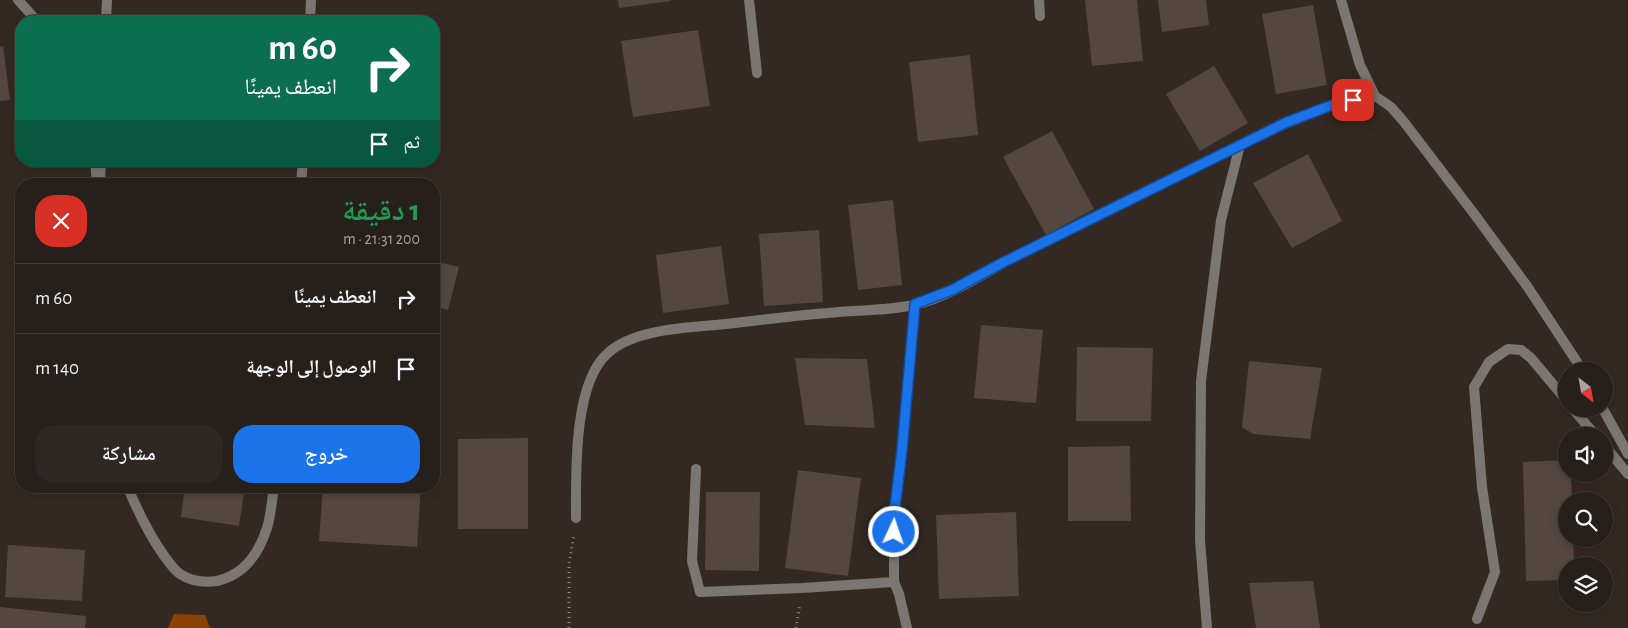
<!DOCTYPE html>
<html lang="ar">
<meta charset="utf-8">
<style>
:root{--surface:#271f1a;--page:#2f2723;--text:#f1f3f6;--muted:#a4a2a2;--line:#433d39;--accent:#1a73e8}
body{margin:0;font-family:"Alegreya Sans","Noto Naskh Arabic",sans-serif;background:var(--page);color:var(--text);direction:rtl;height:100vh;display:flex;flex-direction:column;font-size:19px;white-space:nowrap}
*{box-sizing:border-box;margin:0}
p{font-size:16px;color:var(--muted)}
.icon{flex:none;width:28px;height:28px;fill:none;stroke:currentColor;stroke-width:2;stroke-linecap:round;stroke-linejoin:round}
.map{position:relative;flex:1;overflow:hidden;direction:ltr}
.details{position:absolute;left:15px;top:178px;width:425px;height:315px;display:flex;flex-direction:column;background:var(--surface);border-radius:20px;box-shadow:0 2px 8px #0003,0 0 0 1px var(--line);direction:rtl}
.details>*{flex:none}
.guide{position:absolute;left:15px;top:15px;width:425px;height:152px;border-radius:20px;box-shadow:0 2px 8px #0003,0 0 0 1px var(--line);direction:rtl;background:#0b6e4f;color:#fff;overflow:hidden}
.needle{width:32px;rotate:149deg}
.controls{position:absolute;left:1558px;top:362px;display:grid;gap:10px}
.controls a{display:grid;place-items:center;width:55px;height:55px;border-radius:50%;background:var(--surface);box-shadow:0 2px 8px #0003,0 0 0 1px var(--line);font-size:25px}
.pin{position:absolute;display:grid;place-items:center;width:42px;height:42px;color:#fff;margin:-21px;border-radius:10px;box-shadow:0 2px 8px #0006}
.me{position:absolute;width:55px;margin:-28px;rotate:3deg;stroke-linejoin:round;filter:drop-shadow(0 0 4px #0008)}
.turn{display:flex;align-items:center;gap:18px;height:105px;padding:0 20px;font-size:22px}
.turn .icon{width:65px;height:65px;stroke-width:2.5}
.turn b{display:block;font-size:35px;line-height:42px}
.then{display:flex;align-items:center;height:48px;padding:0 20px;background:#0003;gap:10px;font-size:19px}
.round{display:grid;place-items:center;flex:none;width:52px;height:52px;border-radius:20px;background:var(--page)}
.summary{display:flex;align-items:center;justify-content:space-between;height:85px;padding:0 20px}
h1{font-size:30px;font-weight:600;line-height:38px;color:#1e9e55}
.button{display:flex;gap:10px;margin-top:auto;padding:10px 20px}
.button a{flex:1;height:58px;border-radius:20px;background:var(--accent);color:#fff;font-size:20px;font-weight:600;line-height:58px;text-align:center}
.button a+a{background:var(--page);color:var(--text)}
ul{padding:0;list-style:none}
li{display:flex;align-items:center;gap:15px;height:70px;padding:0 20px;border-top:1px solid var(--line)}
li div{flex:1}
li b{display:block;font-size:19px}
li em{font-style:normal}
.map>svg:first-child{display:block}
.forest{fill:#8a4105}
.building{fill:#534740}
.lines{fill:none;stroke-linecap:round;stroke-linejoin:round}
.path{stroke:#8e8580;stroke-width:3;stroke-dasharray:1 4;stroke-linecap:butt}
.service{stroke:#7c7673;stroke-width:10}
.minor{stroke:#7c7673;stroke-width:10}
.route-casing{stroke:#114b97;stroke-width:12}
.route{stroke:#1a73e8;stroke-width:9}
</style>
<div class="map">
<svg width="1628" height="628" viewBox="0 0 1628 628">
<rect width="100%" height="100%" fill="#342922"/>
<path class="forest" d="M174,614L205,615L210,628H168Z"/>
<path class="building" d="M618,0H671V1L619,8Z
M1085,0H1137L1143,61L1092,66Z
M1158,0H1206L1209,25L1162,32Z
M1313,5L1327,85L1276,94L1262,14Z
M698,30L710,106L633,117L621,41Z
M3,46L10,100L0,101V47Z
M970,55L978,135L918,142L909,62Z
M1214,66L1248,123L1200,151L1166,94Z
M1052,131L1094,209L1046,235L1003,157Z
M1308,154L1342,221L1292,248L1253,183Z
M893,200L902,285L858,290L848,205Z
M819,230L823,302L764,306L759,234Z
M721,246L729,304L663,313L656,255Z
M434,261L459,267L448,310L434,306Z
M981,325L1043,330L1036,403L974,398Z
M1077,347L1153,348L1151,421H1076Z
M795,358L867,359L875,428L805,425Z
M1249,361L1322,368L1310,439L1253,434L1242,427Z
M528,438V529H458V439Z
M1130,446L1131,521H1068V447Z
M1566,460V474H1571L1572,501H1566V539H1573L1574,566H1566V580L1526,581L1523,462Z
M798,470L861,478L848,576L785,568Z
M185,486H245L239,526L181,517Z
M323,486L374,489V486H421L417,547L319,541Z
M706,492H760L759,571L705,570Z
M1016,512L1019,596L939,599L936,515Z
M8,545L85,550L82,601L5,597Z
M1313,581L1320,628H1256L1249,583Z
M0,607L86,616L85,628H0Z"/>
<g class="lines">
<path class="path" d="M569,628V564L574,534
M796,628L800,604"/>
<path class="service" d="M106,21L107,0
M100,180L101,161"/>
<path class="minor" d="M18,0L37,21
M749,0L757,73
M1039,0L1040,16
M1341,0L1360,65L1375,96
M310,21L311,0
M95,161L97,184
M301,184L303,161
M1573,409L1596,436
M1603,409L1628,454
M1604,445L1628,474
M696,469L692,561L700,592L802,588L894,582
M127,486C138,511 149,535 165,557C170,563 174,570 180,574C191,581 204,583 217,581C244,575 259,553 267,528C271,515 272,500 274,486
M576,518C576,474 573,383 608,353C633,330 683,328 716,325C753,321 791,316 828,313C857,310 885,311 914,305C953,296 992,268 1027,250C1114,207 1200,164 1287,123L1335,104L1375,96L1391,107L1404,122L1475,215L1527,286L1583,371
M1477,619L1495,572L1482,487L1474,387L1489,362L1508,349L1521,350L1531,358L1566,400
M907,628L899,594L894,582V515L902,450L915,304
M1207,628L1200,540L1201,381L1221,220L1240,145"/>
</g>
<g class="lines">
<defs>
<path id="route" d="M894,532V515L902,450L915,304L952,290L1000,264L1287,122L1335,104L1353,100"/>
</defs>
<use href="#route" class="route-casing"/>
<use href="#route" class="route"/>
</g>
</svg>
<div class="controls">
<a><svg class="needle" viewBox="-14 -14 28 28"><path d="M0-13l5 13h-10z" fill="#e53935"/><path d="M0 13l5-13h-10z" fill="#a4a2a2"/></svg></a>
<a><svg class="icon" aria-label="sound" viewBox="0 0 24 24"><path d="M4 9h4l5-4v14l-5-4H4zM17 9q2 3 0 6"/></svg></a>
<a><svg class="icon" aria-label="search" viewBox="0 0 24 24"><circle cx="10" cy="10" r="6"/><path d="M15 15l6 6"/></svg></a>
<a><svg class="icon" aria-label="layers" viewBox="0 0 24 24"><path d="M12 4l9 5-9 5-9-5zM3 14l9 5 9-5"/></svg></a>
</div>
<div class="pin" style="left:1353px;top:100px;background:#d93025"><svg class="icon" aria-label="arrive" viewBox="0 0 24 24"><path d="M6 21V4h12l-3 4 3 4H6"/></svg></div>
<svg class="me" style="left:894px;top:532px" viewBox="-20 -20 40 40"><circle r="17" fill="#1a73e8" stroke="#fff" stroke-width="3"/><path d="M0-11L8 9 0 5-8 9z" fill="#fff"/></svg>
<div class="guide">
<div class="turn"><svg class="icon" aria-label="right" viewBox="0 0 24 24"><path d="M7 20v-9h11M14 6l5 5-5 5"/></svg><div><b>60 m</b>انعطف يمينًا</div></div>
<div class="then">ثم<svg class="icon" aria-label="arrive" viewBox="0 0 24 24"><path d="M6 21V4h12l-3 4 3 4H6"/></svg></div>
</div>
<section class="details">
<div class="summary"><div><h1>1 دقيقة</h1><p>200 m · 21:31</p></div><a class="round" style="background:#d93025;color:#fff"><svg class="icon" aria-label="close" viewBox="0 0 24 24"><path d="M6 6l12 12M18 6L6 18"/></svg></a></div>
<ul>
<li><svg class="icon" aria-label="right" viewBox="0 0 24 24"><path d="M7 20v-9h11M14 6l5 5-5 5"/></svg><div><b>انعطف يمينًا</b></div><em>60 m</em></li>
<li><svg class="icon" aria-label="arrive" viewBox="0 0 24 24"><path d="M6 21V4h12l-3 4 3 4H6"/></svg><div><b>الوصول إلى الوجهة</b></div><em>140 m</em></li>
</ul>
<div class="button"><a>خروج</a><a>مشاركة</a></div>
</section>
</div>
